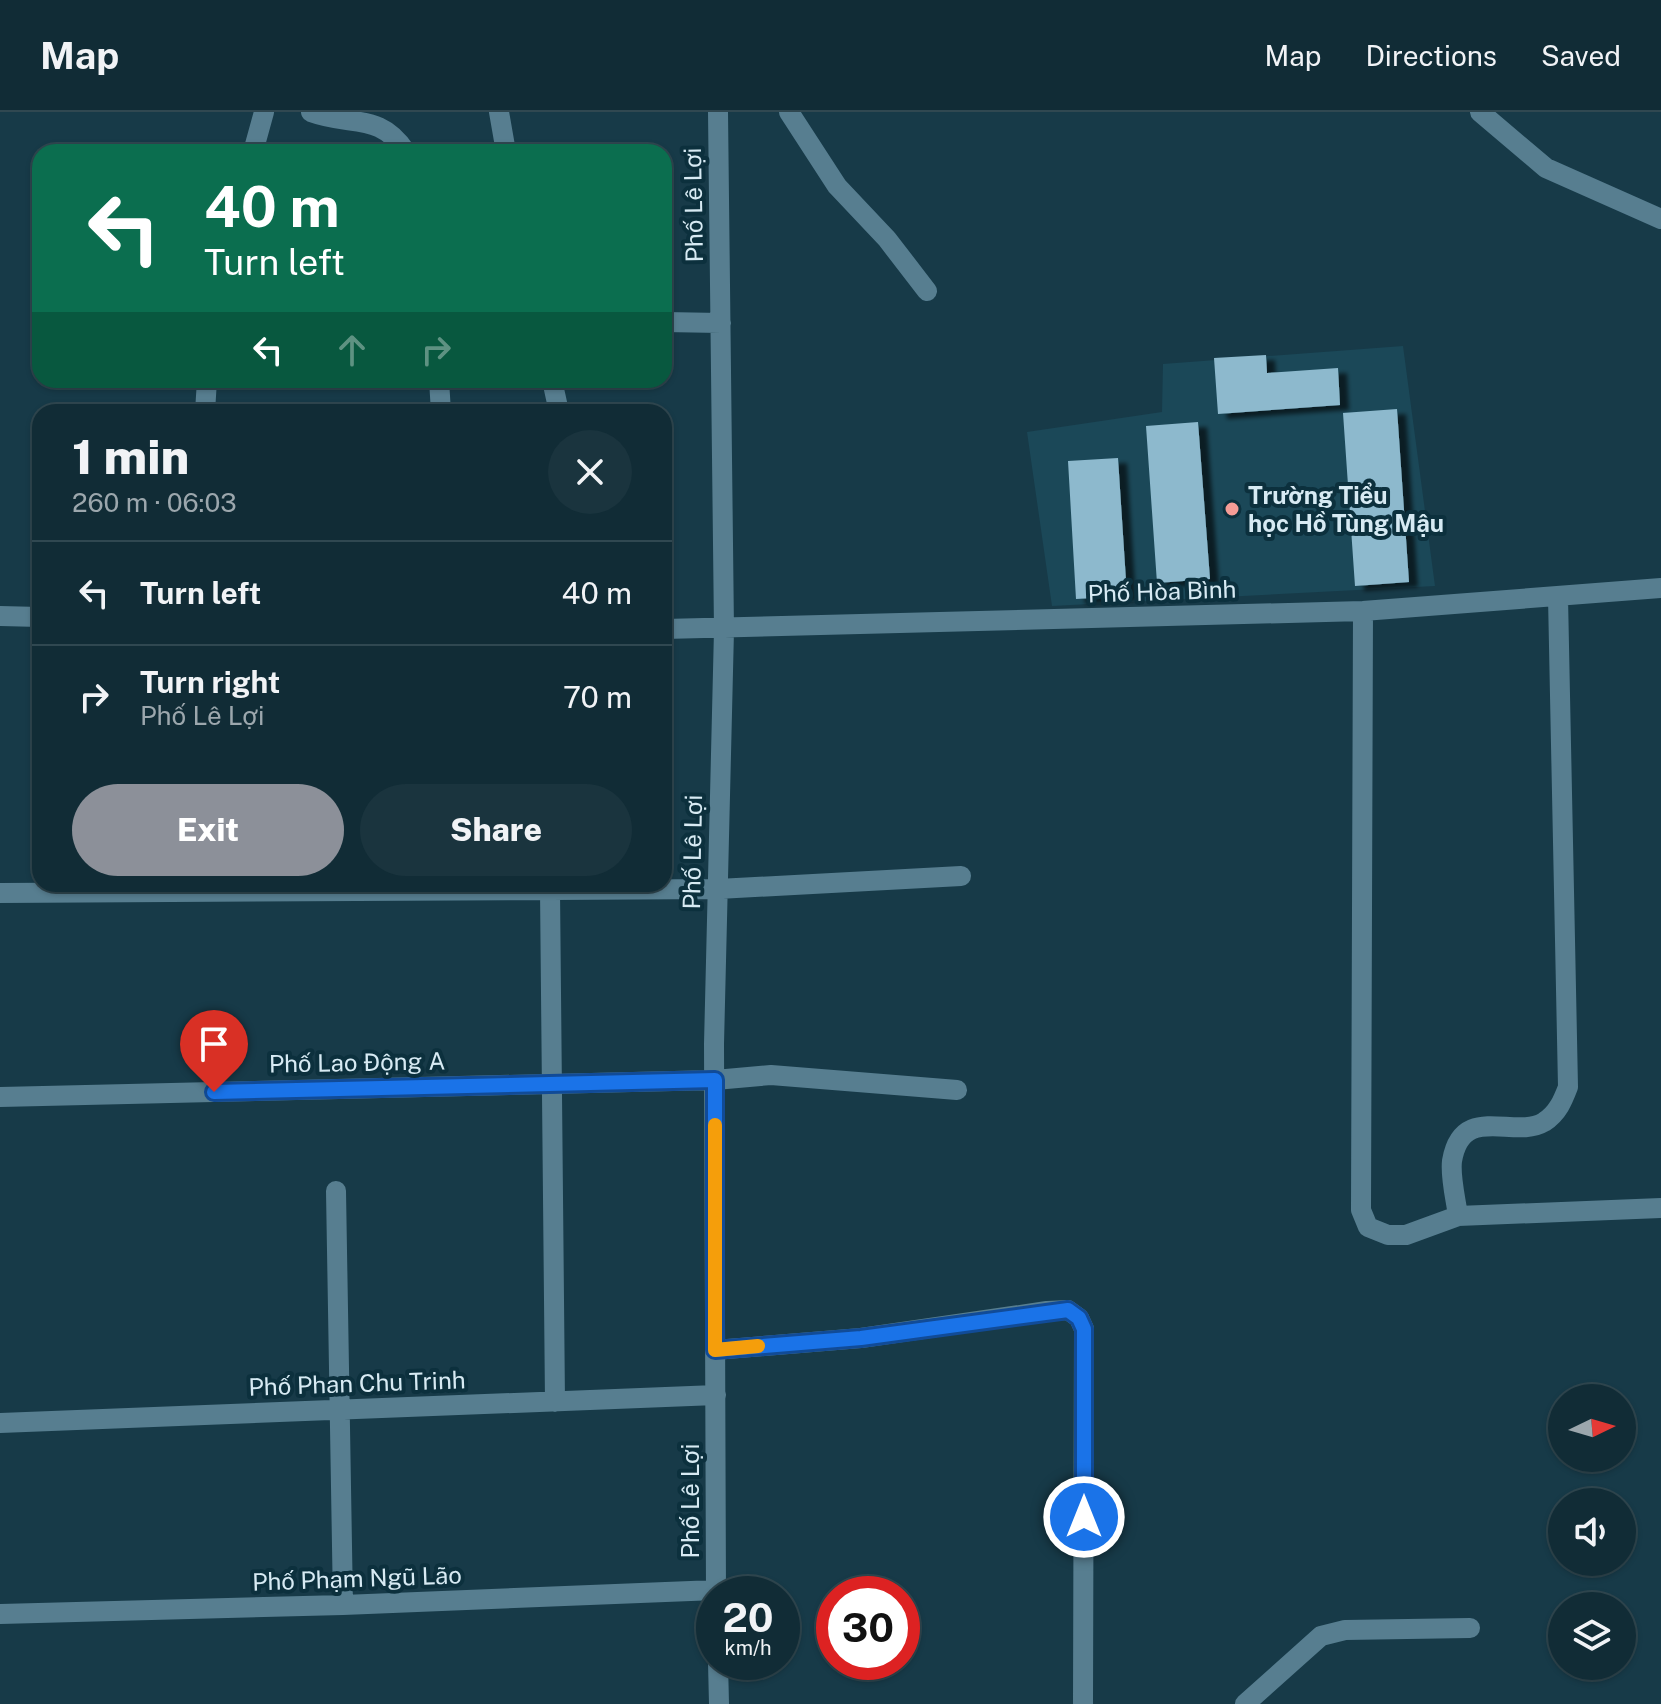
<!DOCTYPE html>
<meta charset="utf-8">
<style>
:root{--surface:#112c36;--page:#1a343e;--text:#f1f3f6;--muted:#9ca7ad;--line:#304851;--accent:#8c9099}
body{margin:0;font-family:"Public Sans",sans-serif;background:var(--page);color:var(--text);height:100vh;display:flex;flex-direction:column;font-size:30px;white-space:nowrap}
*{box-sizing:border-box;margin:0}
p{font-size:26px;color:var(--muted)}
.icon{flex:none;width:44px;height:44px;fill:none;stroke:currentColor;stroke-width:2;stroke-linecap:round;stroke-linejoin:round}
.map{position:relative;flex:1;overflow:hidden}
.panel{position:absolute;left:32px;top:292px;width:640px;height:488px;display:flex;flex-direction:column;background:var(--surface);border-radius:24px;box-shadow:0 2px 6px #0004,0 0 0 2px var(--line)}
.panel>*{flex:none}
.banner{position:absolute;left:32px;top:32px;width:640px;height:244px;border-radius:24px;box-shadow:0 2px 6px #0004,0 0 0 2px var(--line);background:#0b6e4f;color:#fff;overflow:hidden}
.needle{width:52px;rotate:85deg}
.tools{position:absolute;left:1548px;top:1272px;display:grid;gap:16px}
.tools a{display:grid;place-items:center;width:88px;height:88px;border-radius:50%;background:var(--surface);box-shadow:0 2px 6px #0004,0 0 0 2px var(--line);font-size:40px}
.speed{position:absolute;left:696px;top:1464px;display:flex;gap:16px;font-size:40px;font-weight:700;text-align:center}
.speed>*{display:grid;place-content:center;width:104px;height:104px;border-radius:50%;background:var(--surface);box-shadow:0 2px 6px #0004,0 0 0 2px var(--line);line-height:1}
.speed small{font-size:20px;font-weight:400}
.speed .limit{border:12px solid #d22;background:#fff;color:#111}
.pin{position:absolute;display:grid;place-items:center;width:68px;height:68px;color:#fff;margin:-82px -34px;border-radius:50% 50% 50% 0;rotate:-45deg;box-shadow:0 0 8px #0007}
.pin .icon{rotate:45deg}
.me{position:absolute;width:88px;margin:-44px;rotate:0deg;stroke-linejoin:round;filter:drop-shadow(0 0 6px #0008)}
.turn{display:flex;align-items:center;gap:28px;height:168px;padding:0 40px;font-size:36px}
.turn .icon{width:104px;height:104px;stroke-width:2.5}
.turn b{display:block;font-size:56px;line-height:68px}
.lanes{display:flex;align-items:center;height:76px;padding:0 40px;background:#0003;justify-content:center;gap:40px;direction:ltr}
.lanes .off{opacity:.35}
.round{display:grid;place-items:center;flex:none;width:84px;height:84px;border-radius:42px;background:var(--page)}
.head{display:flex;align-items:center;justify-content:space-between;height:136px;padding:0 40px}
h1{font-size:48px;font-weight:800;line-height:60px}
.button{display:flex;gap:16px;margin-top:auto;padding:16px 40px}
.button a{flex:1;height:92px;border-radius:48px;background:var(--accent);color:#fff;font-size:32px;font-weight:800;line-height:92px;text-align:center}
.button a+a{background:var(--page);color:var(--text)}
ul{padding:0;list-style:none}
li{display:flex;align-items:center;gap:24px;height:104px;padding:0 40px;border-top:2px solid var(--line)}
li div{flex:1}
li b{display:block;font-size:30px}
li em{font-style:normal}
header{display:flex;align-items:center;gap:48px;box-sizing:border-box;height:112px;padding:0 40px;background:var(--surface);border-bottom:2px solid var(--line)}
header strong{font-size:38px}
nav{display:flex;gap:44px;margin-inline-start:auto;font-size:28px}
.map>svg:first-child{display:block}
.built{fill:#1b4858}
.building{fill:#8db9cd;filter:url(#shadow)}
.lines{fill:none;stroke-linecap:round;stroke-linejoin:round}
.minor{stroke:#577e90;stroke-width:20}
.route-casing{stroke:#114b97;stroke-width:20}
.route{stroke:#1a73e8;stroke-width:14}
.slow{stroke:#f59e0b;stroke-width:14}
.poi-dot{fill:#f59c96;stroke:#0c303d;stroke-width:3}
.labels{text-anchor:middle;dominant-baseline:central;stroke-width:8;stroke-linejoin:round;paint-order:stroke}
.street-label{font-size:24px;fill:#d7eaf3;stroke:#0c303d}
.poi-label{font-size:24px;font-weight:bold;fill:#d7eaf3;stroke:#0c303d;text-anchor:start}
</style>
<header>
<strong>Map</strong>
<nav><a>Map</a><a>Directions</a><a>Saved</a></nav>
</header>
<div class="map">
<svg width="1661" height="1592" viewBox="0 0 1661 1592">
<defs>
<filter id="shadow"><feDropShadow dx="9" dy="5" stdDeviation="2" flood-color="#0009"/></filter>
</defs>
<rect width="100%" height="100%" fill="#173a48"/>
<path class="built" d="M1403,234L1435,474L1052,494L1027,320L1162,300L1163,252Z"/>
<path class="building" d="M1266,243L1267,261L1338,256L1340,293L1218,302L1214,246Z
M1397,297L1409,470L1355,474L1343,301Z
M1198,310L1210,467L1157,471L1146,314Z
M1118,346L1127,484L1076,487L1068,349Z"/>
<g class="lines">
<path class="minor" d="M311,0C352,15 380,0 406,40
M499,0L506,40
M789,0L837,74L887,127L927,179
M1480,0L1546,56L1661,107
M253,40L264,0
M664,210L721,211
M439,268L441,300
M552,268L559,300
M205,300L207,268
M1363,499L1361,1098L1368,1115L1388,1123H1406L1458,1104L1661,1096
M0,504L40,505
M664,517L1363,499L1661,476
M550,778L555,1290
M0,781L718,777L961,764
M0,985L715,968L771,963L957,978
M336,1079L343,1493
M1458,1104C1456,1088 1450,1065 1452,1049C1462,990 1514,1028 1544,1010C1558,1001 1563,988 1568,975L1558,485
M715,1238L861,1226L1047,1199L1068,1198L1079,1206L1084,1217L1083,1592
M0,1311L716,1283
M716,1482L714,932L724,518L718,0
M0,1502L343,1493L716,1478
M718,1550L719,1592
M1245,1592L1321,1524L1345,1518L1470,1516"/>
</g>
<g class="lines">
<defs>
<path id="route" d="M214,980L715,968V1238L861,1226L1068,1198L1079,1206L1084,1217V1405"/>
</defs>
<use href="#route" class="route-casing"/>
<use href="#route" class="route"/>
<path class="slow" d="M715,1013V1238L758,1234"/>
</g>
<circle class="poi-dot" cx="1232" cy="397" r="8"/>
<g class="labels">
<g class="street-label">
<text transform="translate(693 93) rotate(-91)">Phố Lê Lợi</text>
<text transform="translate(1162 479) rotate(-2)">Phố Hòa Bình</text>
<text transform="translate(692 740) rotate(-89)">Phố Lê Lợi</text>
<text transform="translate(357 950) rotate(-1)">Phố Lao Động A</text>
<text transform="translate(357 1271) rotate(-2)">Phố Phan Chu Trinh</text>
<text transform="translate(690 1389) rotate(-90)">Phố Lê Lợi</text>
<text transform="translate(357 1466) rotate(-2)">Phố Phạm Ngũ Lão</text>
</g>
<g class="poi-label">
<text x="1248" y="383">Trường Tiểu<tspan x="1248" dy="28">học Hồ Tùng Mậu</tspan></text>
</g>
</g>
</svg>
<div class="tools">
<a><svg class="needle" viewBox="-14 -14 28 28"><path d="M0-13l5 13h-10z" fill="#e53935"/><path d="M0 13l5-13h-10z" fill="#9ca7ad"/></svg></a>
<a><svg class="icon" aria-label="sound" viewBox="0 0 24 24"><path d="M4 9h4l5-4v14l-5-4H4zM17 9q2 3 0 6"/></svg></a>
<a><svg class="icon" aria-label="layers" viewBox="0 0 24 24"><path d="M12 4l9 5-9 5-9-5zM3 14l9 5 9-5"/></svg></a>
</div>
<div class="speed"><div>20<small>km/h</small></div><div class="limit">30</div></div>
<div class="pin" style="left:214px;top:980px;background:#d93025"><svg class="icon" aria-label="arrive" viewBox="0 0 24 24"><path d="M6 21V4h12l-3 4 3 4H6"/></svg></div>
<svg class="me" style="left:1084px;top:1405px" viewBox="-20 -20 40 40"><circle r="17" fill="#1a73e8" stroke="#fff" stroke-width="3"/><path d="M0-11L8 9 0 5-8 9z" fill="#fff"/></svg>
<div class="banner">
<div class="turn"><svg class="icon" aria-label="left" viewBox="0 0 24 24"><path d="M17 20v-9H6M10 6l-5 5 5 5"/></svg><div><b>40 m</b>Turn left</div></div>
<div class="lanes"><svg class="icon" aria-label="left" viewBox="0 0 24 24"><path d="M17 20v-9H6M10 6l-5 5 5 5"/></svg><svg class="icon off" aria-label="ahead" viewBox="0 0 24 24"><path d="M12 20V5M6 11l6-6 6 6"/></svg><svg class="icon off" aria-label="right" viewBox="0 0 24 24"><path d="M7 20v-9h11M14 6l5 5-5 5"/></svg></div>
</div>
<section class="panel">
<div class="head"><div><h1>1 min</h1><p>260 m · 06:03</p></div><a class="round"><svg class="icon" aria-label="close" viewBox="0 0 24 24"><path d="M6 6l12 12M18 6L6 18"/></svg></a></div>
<ul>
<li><svg class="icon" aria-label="left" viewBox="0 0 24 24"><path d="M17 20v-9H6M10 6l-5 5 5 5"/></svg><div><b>Turn left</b></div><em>40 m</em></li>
<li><svg class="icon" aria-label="right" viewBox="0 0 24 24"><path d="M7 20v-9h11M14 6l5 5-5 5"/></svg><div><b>Turn right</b><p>Phố Lê Lợi</p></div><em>70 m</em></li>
</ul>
<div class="button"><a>Exit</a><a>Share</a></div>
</section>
</div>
